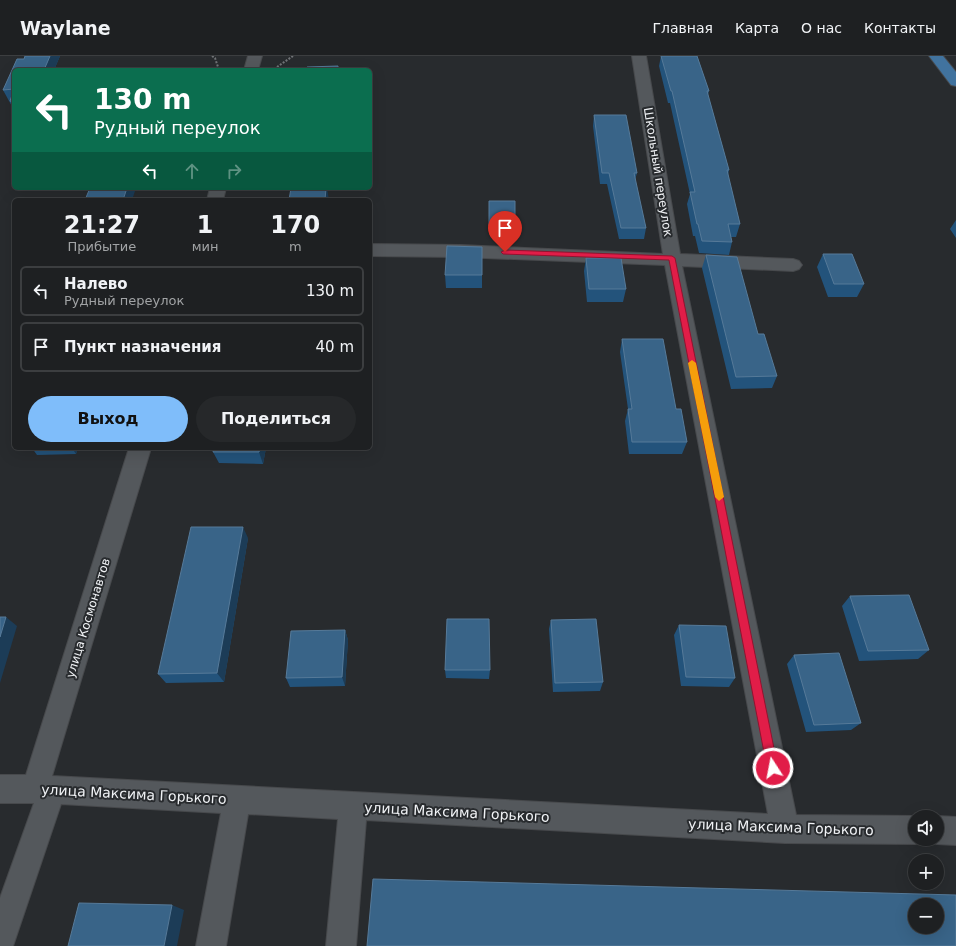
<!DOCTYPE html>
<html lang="ru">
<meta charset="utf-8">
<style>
:root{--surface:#1e2022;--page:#26282a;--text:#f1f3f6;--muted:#a1a3a5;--line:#3c3e40;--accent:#7fbdfa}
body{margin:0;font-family:"DejaVu Sans",sans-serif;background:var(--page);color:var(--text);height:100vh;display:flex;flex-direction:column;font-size:15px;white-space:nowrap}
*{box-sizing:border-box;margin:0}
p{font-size:13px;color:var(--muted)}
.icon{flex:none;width:22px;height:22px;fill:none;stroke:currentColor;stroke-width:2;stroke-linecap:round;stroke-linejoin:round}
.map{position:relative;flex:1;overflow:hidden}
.details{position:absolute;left:12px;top:142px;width:360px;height:252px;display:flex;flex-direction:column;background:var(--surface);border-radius:6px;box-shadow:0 4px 16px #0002,0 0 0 1px var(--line)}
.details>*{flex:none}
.banner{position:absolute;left:12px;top:12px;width:360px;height:122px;border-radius:6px;box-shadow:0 4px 16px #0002,0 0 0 1px var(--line);background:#0b6e4f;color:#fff;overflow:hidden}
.fabs{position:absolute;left:908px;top:754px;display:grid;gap:8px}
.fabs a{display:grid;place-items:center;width:36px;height:36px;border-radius:50%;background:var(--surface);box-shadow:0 4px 16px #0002,0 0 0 1px var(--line);font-size:20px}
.pin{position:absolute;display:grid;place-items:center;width:34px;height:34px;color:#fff;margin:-41px -17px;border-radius:50% 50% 50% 0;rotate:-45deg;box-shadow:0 0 4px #0007}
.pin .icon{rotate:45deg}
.me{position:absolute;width:44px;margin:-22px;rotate:349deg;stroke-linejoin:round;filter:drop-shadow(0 0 3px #0008)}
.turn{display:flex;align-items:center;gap:14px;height:84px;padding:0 16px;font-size:18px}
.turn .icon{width:52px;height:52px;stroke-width:2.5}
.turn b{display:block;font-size:28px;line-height:34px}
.lanes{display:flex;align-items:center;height:38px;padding:0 16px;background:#0003;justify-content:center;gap:20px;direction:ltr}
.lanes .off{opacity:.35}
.eta{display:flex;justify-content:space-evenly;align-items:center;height:68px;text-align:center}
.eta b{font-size:24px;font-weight:700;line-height:28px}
.cta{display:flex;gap:8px;margin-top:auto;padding:8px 16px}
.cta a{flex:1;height:46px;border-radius:24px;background:var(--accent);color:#111;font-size:16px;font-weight:700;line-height:46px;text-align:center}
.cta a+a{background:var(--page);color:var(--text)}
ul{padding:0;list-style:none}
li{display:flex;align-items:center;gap:12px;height:50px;margin:0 8px 6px;padding:0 8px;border:2px solid var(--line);border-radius:6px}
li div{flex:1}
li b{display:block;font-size:15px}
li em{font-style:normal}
header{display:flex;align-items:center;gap:24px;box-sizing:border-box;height:56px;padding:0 20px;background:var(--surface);border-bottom:1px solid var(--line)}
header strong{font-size:19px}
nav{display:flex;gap:22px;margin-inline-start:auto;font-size:14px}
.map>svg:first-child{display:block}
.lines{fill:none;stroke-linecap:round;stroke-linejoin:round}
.minor-casing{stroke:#47494c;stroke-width:2}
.major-casing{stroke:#47494c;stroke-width:2}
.path{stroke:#717477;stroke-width:2;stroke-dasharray:2 1.5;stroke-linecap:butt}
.minor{fill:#54585c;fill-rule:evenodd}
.major{fill:#41739f;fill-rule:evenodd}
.wall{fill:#23537b}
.shaded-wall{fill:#1c3c57}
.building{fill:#396488;stroke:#567a99;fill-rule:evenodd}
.route{fill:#e11d48;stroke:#92132f}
.slow{fill:#f59e0b}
.labels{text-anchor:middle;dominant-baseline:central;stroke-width:4;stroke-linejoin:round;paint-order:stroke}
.street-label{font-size:12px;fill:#f0f2f5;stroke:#282b2e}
.near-street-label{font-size:14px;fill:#f0f2f5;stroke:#282b2e}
</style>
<header>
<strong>Waylane</strong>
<nav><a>Главная</a><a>Карта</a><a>О нас</a><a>Контакты</a></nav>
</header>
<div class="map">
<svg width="956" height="890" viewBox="0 0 956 890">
<rect width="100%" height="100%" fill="#282b2e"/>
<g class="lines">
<defs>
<path id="minor" d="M248,0H262L258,14H244Z
M632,0H646L680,198L793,203L799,205L802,209L799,213L793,215L682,210L796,759L915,760L917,761H915V783L925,784L915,788L785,787L366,764L356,890H326L338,763L248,758L226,890H196L221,757L61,748L13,890H0V842L34,747H0V719H26L129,392H151L52,720L768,758L665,209L460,201L370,200V188L460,189L663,198Z
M210,132H226L223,144H207Z
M937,760L956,761V789L937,788L927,784L937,783V761H935Z"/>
<path id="major" d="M929,0H943L956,16V30L951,29Z"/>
</defs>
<use href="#minor" class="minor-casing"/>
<use href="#major" class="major-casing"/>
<path class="path" d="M212,0L215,2L219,14
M277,11L293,0"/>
<use href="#minor" class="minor"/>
<use href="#major" class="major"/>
</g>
<path class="wall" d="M25,0H60L54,14H14V54L3,34L17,3H24Z
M661,0H697L709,35L708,39L729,114L728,119L740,168L736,181H731L732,186L729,199L699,197L695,180H693L687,148L690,138L670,47H668L659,10Z
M594,59L637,117L635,124L646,172L644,183H619L607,128H600L593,70Z
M489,145L515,170V176L489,177Z
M956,164V182L950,173Z
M823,198L864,228L857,241H828L817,211Z
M706,199L758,278L777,320L772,332L731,333L702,212Z
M586,202L626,233L623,246H587L584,215Z
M445,219H482V232H446Z
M622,283L676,353L687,386L682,398H629L625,365L628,353L620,296Z
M32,392H78L76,398L37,399Z
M266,392L263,408L219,407L213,396Z
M248,482L224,626L166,627L158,618Z
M850,540L929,594L918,603L859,605L842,550Z
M551,564L603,626L600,635L553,636L549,573Z
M679,569L735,622L729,631L681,630L674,579Z
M345,574L348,584L345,630L290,631L286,622Z
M794,599L861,667L851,674L806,676L787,608Z
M445,614H490L489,623L446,622Z"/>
<path class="shaded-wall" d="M50,0H60L54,14H44Z
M127,132H136L132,144H123Z
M326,132H327L329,144H325Z
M72,392H78L76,398Z
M260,392H266L263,408L259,396Z
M243,471L248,482L224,626L217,617Z
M6,561L17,570L0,627V581Z
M345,574L348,584L345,630L342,621Z
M172,849L184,854L177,890H164Z"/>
<path class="building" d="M25,0H50L44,14H14V47L10,45L14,33L3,34L17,3H24Z
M661,0H697L709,35H707L729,114H727L740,168H728L732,186L702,185L698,168H697L690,136H695L672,35H671Z
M338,10V14H306L307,11Z
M594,59H626L637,117H634L646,172H621L609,117H602Z
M90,132H127L123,144H85Z
M291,132H326L325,144H289Z
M489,145H515V170H489Z
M447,190L482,191V219H445Z
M823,198H852L864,228H834Z
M706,199L737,201L758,278H764L777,320L736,321Z
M586,202H621L626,233H589Z
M622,283H663L676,353H681L687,386H632L628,353H632Z
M214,392H260L259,396H213Z
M191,471H243L217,617L158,618Z
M909,539L929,594L868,595L850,540Z
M0,561H6L0,581Z
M447,563H489L490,614H445Z
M596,563L603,626L555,627L551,564Z
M679,569L726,570L735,622L686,621Z
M345,574L342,621L286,622L291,575Z
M839,597L861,667L814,669L794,599Z
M373,823L956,839V890H367ZM915,849H937V871H915Z
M79,847L172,849L164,890H68Z"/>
<path class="route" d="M505,194L672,200L675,202L778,712L777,716L773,717L769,716L767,712L669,204L503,198L501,196Z"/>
<path class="slow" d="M692,304L696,307L724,441L719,445L715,441L688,307Z"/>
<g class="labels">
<g class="street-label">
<text transform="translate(658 116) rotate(81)">Школьный переулок</text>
<text transform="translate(88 562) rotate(-73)">улица Космонавтов</text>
</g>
<g class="near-street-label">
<text transform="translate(134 738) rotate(3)">улица Максима Горького</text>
<text transform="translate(457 756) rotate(3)">улица Максима Горького</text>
<text transform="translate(781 771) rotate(2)">улица Максима Горького</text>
</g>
</g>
</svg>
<div class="fabs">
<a><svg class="icon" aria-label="sound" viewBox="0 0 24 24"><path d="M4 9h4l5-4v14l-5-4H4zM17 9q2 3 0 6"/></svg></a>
<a>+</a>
<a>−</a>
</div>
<div class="pin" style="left:505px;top:196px;background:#d93025"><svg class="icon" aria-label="arrive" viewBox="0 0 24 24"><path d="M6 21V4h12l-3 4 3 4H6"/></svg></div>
<svg class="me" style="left:773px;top:712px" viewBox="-20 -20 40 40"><circle r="17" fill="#e11d48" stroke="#fff" stroke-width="3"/><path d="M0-11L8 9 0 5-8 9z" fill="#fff"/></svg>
<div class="banner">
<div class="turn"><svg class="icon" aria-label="left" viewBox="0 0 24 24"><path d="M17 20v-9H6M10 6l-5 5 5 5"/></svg><div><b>130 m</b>Рудный переулок</div></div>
<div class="lanes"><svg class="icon" aria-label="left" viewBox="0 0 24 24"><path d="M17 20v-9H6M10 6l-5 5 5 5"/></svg><svg class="icon off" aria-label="ahead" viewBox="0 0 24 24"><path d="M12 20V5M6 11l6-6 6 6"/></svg><svg class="icon off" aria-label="right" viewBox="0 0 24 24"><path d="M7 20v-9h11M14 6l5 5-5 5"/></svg></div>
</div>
<section class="details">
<div class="eta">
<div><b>21:27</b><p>Прибытие</p></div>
<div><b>1</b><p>мин</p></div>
<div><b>170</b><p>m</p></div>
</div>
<ul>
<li><svg class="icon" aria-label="left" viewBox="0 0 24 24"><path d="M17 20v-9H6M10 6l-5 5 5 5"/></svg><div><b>Налево</b><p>Рудный переулок</p></div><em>130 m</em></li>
<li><svg class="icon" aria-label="arrive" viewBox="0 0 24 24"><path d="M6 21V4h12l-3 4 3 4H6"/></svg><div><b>Пункт назначения</b></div><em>40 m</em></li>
</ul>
<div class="cta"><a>Выход</a><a>Поделиться</a></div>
</section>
</div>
